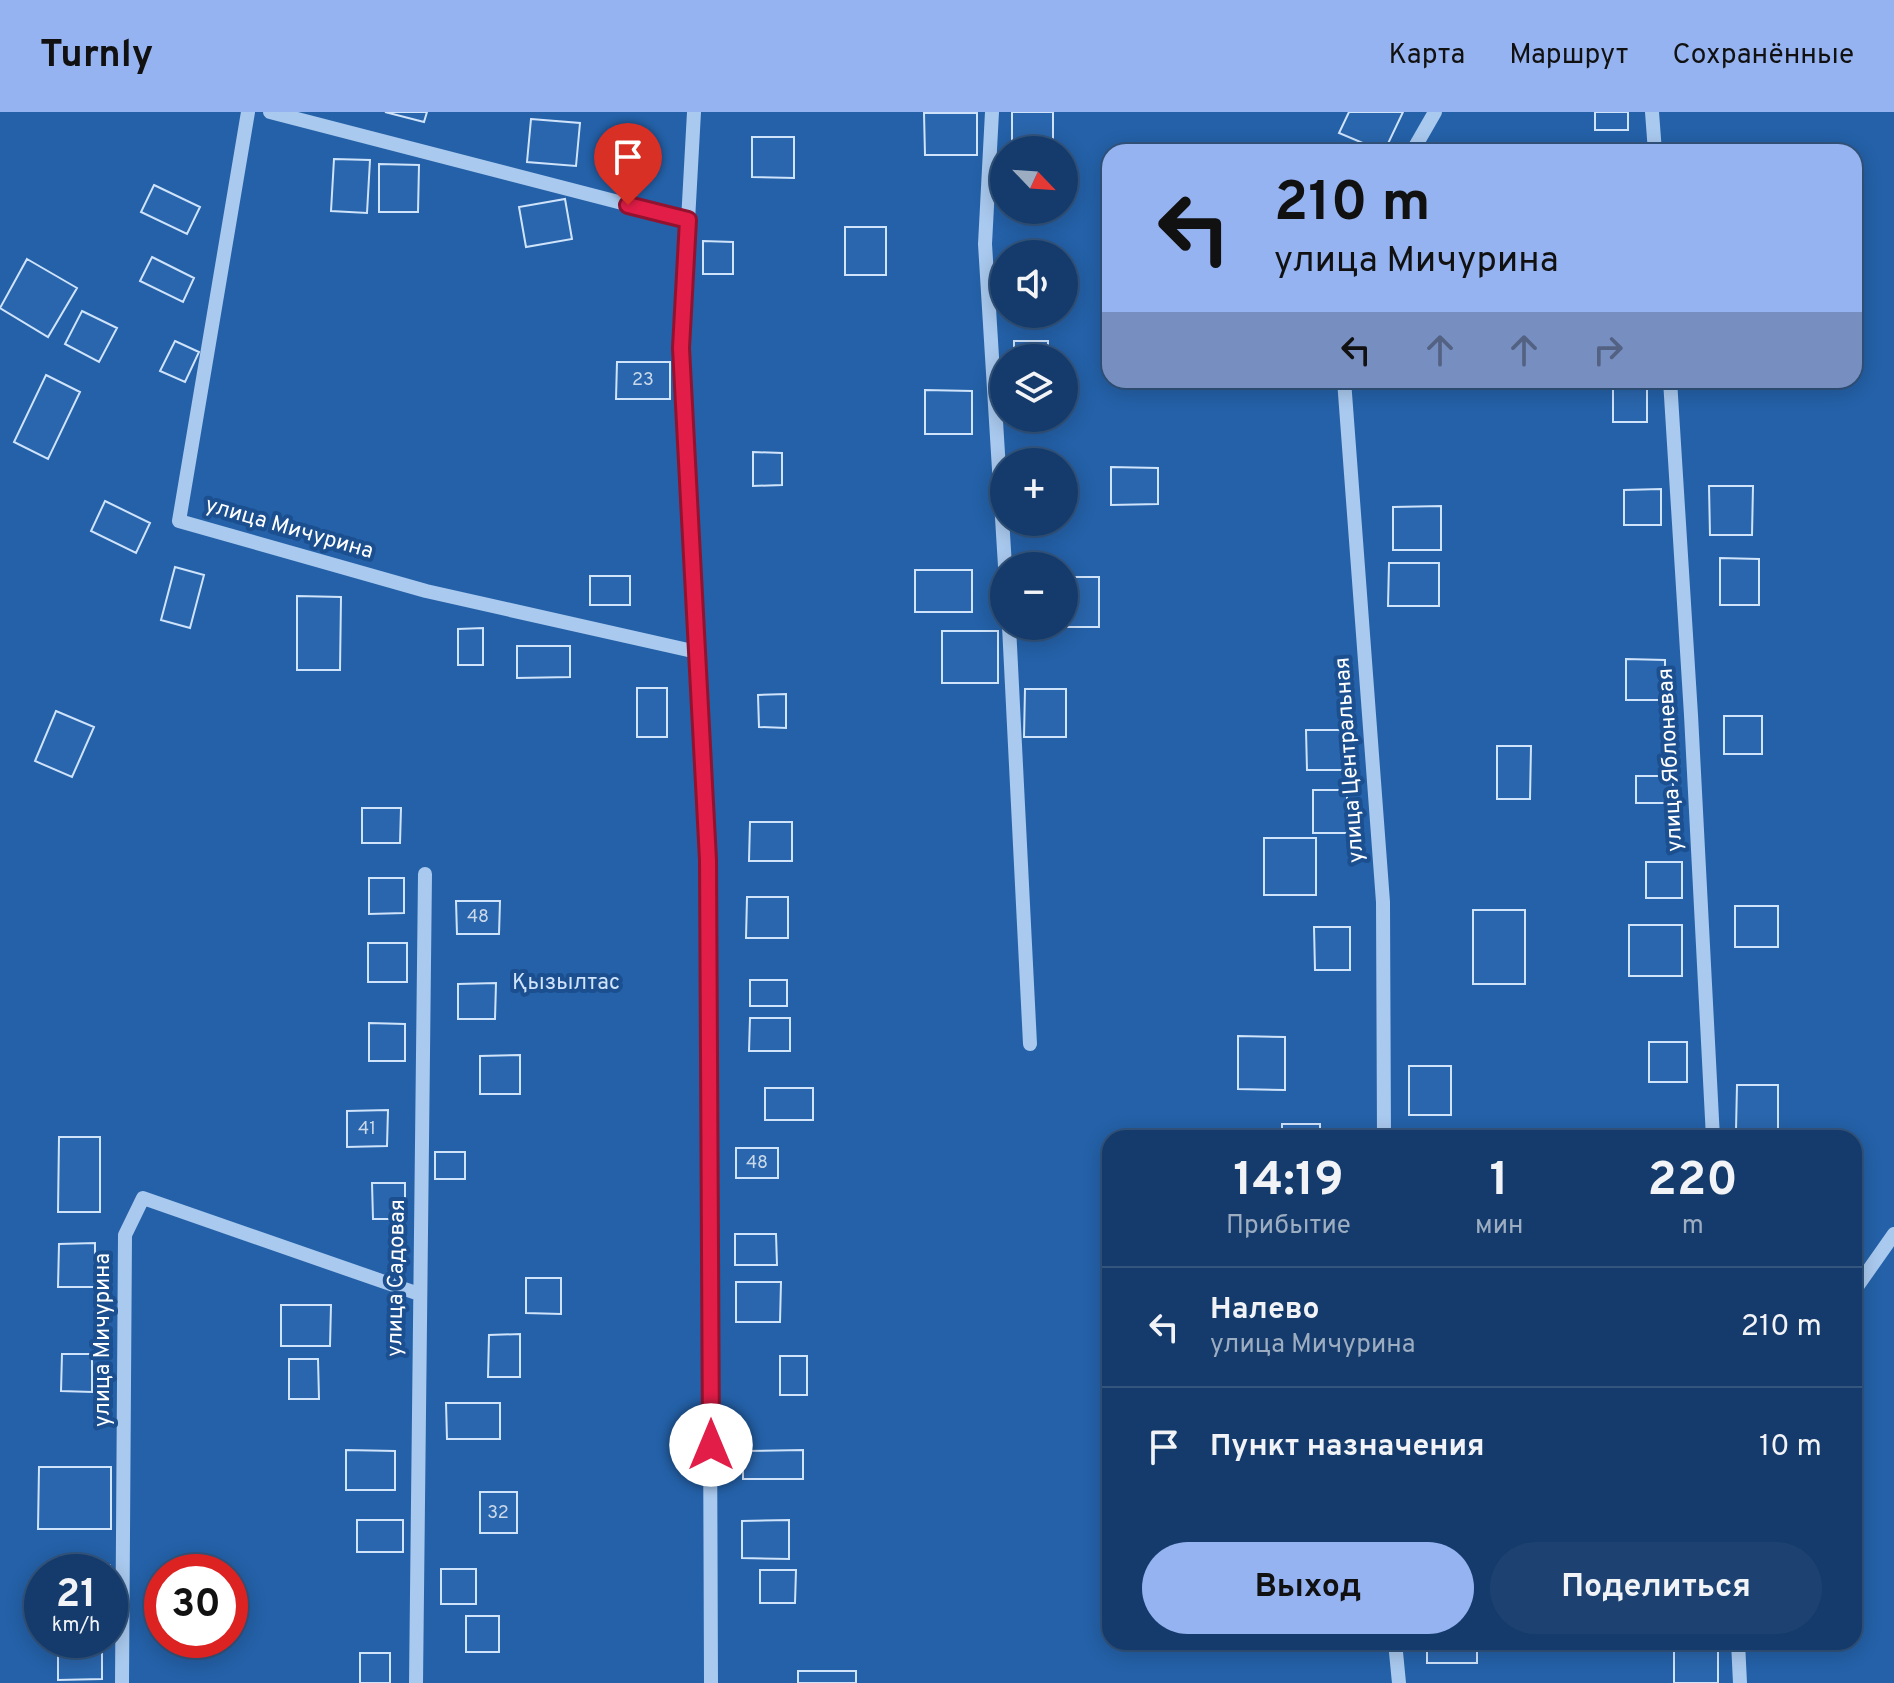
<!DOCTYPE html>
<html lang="ru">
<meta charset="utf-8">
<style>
:root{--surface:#143b6b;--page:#1d4271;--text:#f1f3f6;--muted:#9dadc1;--line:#33557e;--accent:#95b2f1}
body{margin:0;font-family:Overpass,sans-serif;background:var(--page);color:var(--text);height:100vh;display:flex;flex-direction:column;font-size:30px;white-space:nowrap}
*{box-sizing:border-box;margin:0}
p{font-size:26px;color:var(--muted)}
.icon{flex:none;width:44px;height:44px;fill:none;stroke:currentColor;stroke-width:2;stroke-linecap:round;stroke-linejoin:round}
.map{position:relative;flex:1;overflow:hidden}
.panel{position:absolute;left:1102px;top:1018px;width:760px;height:520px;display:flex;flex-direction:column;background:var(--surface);border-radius:24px;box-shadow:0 4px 20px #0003,0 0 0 2px var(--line)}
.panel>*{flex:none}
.guide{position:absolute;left:1102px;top:32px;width:760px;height:244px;border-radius:24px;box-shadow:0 4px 20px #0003,0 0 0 2px var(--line);background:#95b2f1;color:#111;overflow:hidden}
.needle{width:52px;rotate:115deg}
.fabs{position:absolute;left:990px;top:24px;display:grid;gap:16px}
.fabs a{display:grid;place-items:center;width:88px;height:88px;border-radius:50%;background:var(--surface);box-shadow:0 4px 20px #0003,0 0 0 2px var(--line);font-size:40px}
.speed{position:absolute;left:24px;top:1442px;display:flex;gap:16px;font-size:40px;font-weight:700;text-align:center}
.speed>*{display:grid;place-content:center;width:104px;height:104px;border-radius:50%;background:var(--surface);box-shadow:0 4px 20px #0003,0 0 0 2px var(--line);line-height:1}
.speed small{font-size:20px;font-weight:400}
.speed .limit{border:12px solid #d22;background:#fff;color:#111}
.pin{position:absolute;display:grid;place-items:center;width:68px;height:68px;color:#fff;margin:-82px -34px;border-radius:50% 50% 50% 0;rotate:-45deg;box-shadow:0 0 8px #0007}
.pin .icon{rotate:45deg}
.me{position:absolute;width:88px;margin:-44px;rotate:0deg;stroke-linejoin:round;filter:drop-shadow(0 0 6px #0008)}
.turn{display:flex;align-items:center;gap:28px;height:168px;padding:0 40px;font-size:36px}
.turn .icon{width:104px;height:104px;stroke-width:2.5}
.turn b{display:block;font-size:56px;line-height:68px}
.lanes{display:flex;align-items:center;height:76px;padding:0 40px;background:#0003;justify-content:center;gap:40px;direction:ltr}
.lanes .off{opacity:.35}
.eta{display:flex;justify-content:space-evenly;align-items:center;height:136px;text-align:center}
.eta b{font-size:48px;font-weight:700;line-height:56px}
.button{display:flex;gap:16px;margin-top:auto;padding:16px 40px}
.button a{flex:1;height:92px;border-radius:48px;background:var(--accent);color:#111;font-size:32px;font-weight:700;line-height:92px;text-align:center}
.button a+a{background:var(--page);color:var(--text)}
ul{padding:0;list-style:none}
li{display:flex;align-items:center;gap:24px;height:120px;padding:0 40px;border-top:2px solid var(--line)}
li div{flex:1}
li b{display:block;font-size:30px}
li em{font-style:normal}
header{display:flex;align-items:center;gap:48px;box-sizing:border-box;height:112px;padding:0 40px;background:var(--accent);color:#111}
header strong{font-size:38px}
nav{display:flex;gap:44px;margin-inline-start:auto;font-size:28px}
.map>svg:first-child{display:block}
.green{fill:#2461a8;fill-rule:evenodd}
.building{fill:#2a66ad;stroke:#cfe3fa;stroke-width:2}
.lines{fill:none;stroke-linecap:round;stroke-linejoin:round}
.minor{stroke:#a9c9ee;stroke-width:14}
.route-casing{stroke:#92132f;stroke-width:20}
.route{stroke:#e11d48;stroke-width:14}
.labels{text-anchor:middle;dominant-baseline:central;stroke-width:8;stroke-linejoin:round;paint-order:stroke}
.number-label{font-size:18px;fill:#cad9ea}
.street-label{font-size:22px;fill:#fff;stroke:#1b4f8f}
.park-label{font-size:22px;fill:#cfe3fa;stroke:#1b4f8f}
</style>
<header>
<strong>Turnly</strong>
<nav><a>Карта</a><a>Маршрут</a><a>Сохранённые</a></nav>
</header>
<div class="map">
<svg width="1894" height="1571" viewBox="0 0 1894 1571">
<rect width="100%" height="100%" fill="#1b4f8f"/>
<path class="green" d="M0,0H1894V1571H0ZM1004,38H1064V98H1004ZM1110,40H1854V268H1110ZM1004,142H1064V202H1004ZM1004,246H1064V306H1004ZM1004,350H1064V410H1004ZM1004,454H1064V514H1004ZM1110,1026H1854V1530H1110ZM42,1460H110V1528H42ZM162,1460H230V1528H162Z"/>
<path class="building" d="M385,0H427L424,10Z
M1012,0H1053V32H1012Z
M1349,0H1403L1384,40L1339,21Z
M1595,0H1628V18H1595Z
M924,1H977V43H925Z
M531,7L580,11L576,54L527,50Z
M752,25H794V66L752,65Z
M334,47L370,48L367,101L331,99Z
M379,52L419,53L418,100H379Z
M154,73L200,95L187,122L141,100Z
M565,87L572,127L526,135L519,95Z
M845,115H886V163H845Z
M703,129L733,130V162H703Z
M152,145L194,166L183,190L140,169Z
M27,147L77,176L48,225L0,196Z
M82,199L117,216L99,250L65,232Z
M175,229L199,240L185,270L160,259Z
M1014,229H1048V246H1014Z
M617,250H670V287H616Z
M46,263L80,280L48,347L14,330Z
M1613,268H1647V310H1613Z
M925,278L972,279V322H925Z
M753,340L782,341V373L753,374Z
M1111,355L1158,356V392L1111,393Z
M1709,374H1753L1752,423H1710Z
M1661,377V413H1624V378Z
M105,389L150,411L136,441L91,419Z
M1441,394V438H1393V395Z
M1720,446L1759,447V493H1720Z
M1389,451H1439V494H1388Z
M175,455L204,463L190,516L161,508Z
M915,458H972V500H915Z
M590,464H630V493H590Z
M1064,465H1099V515H1037L1064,514Z
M297,484L341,485L340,558H297Z
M483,516V553H458V517Z
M942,519H998V571H942Z
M517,534H570V565L517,566Z
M1626,547L1665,548V588H1626Z
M637,576H667V625H637Z
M1025,577H1066V625H1024Z
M786,582V616L759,615L758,583Z
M56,599L94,615L72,665L35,649Z
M1724,604H1762V642H1724Z
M1306,618H1348V658H1307Z
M1497,634H1531L1530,687H1497Z
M1636,664H1673V691H1636Z
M1313,678H1347V721H1313Z
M362,696H401L400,731H362Z
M750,710H792V749H749Z
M1264,726H1316V783H1264Z
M1646,750H1682V786H1646Z
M369,766H404V801L369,802Z
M747,785H788V826H746Z
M456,789H500L499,822H457Z
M1735,794H1778V835H1735Z
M1473,798H1525V872H1473Z
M1629,813H1682V864H1629Z
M1314,815H1350V858H1315Z
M368,831H407V870H368Z
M750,868H787V894H750Z
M496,871L495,907H458V872Z
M750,906H790V939H749Z
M369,911L405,912V949H369Z
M1238,924L1285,925V978L1238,977Z
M1649,930H1687V970H1649Z
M520,943V982H480V944Z
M1409,954H1451V1003H1409Z
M1737,973H1778V1018H1736Z
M765,976H813V1008H765Z
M388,998L387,1034L347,1035V999Z
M1282,1012H1320V1026H1282Z
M59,1025H100V1100H58Z
M736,1036H778V1066H736Z
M435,1040H465V1067H435Z
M372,1071H405V1107H373Z
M735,1122H776L777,1153H735Z
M95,1131V1175H58L59,1132Z
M526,1166H561V1202L526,1201Z
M736,1170H781L780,1210H736Z
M281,1193H331L330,1234H281Z
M520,1222V1265H488L489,1223Z
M62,1242H92V1280L61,1279Z
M780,1244H807V1283H780Z
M289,1247H318L319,1287H289Z
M446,1291H500V1327H447Z
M346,1338L395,1339V1378H346Z
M803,1338V1367H743V1339Z
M39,1355H111V1417H38Z
M480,1380H517V1421H480Z
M357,1408H403V1440H357Z
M789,1408V1447L742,1446V1409Z
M74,1453H110V1495V1460H74Z
M441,1457H476V1492H441Z
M760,1458H796L795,1491H760Z
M466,1504H499V1540H466Z
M58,1528H102V1567L58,1568Z
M1427,1530H1477V1551H1427Z
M1761,1530H1813V1537H1760Z
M1718,1534V1571H1674V1535Z
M360,1541H390V1571H360Z
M798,1559H856V1571H798Z"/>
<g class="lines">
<path class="minor" d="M248,0L179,409L426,479L697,540
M270,0L688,108
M694,0L681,236L708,748L711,1571
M992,0L985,132L1005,454
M1652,0L1655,40
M1412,40L1435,0
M1344,268L1383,790L1384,1026
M1670,268L1691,603L1713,1026
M1009,514L1030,932
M1854,1179L1894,1122
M1395,1530L1399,1571
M1738,1530L1740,1571
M122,1571L125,1123L143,1086L419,1182
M416,1571L425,762"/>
</g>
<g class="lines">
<defs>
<path id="route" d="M628,93L688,108L681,236L708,748L711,1333"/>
</defs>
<use href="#route" class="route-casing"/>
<use href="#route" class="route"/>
</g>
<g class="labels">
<g class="number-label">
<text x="643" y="268">23</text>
<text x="478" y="805">48</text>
<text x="367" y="1017">41</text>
<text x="757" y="1051">48</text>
<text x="498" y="1401">32</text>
</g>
<g class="street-label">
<text transform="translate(289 417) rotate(16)">улица Мичурина</text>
<text transform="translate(1350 648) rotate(-94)">улица Центральная</text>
<text transform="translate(1671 648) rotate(-93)">улица Яблоневая</text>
<text transform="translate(397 1166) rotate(-89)">улица Садовая</text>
<text transform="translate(103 1228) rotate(-90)">улица Мичурина</text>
</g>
<g class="park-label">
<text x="566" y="871">Қызылтас</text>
</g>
</g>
</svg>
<div class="fabs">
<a><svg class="needle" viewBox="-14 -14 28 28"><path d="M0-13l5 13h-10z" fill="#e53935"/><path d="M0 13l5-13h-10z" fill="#9dadc1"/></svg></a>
<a><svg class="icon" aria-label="sound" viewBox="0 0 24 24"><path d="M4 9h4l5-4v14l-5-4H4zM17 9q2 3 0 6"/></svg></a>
<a><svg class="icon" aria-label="layers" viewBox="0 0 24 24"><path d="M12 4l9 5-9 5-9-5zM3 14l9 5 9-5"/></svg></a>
<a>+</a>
<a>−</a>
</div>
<div class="speed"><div>21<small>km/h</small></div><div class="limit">30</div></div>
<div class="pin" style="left:628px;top:93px;background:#d93025"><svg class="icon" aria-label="arrive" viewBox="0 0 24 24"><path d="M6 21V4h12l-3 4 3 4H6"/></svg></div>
<svg class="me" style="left:711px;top:1333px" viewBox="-20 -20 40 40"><circle r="19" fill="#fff"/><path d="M0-13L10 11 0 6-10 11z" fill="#e11d48"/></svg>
<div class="guide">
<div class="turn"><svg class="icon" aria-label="left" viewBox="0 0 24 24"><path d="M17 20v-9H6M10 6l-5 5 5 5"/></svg><div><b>210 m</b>улица Мичурина</div></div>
<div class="lanes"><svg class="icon" aria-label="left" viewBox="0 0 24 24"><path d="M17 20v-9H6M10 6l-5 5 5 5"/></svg><svg class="icon off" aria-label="ahead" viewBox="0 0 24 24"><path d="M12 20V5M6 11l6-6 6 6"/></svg><svg class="icon off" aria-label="ahead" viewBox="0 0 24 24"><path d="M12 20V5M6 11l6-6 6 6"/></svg><svg class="icon off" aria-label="right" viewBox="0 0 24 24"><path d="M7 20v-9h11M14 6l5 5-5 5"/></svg></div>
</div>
<section class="panel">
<div class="eta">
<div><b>14:19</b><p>Прибытие</p></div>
<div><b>1</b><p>мин</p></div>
<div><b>220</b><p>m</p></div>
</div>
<ul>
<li><svg class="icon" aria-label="left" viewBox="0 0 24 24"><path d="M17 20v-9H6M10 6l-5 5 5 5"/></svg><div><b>Налево</b><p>улица Мичурина</p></div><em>210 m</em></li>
<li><svg class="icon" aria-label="arrive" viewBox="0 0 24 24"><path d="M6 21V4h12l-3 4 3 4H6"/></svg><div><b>Пункт назначения</b></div><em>10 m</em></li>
</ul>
<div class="button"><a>Выход</a><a>Поделиться</a></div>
</section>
</div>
